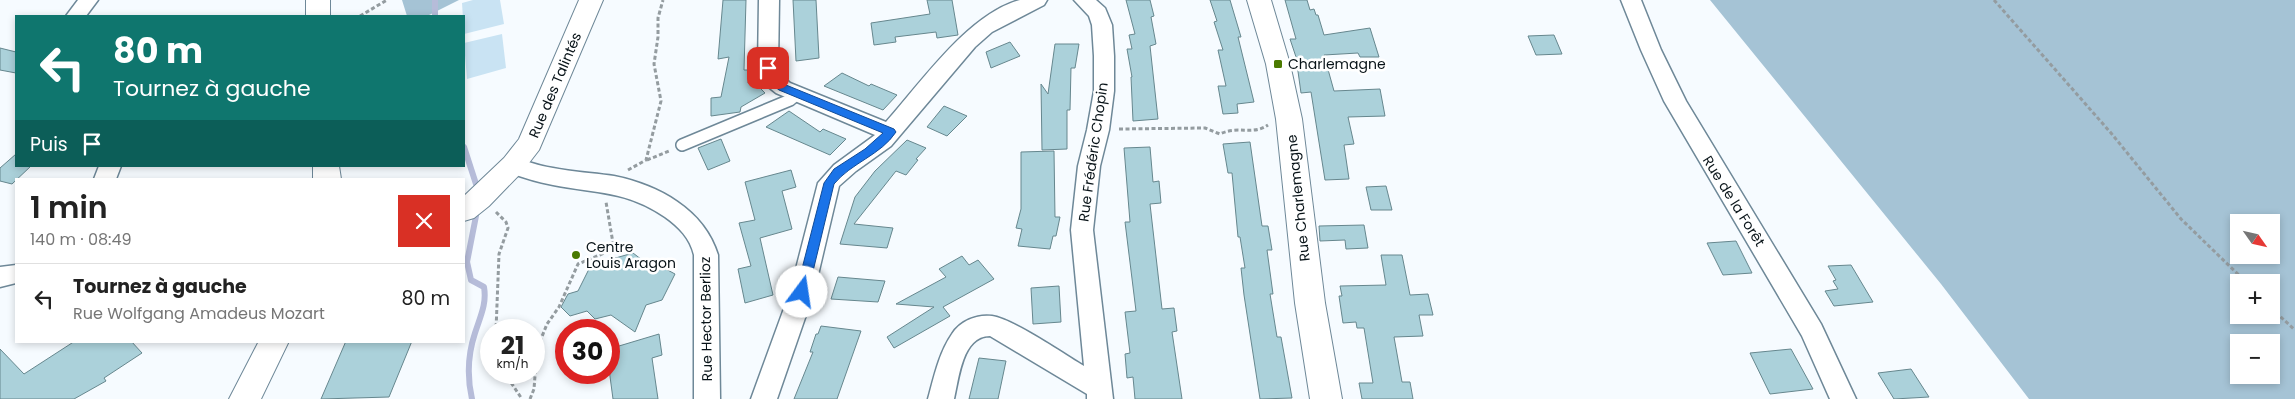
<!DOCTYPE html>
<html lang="fr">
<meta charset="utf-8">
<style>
:root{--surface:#fff;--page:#f2f2f2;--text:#222;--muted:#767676;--line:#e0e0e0}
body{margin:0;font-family:Poppins,sans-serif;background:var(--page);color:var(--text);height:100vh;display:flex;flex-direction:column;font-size:19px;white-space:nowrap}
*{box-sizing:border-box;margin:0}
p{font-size:16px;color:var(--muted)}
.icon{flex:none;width:28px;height:28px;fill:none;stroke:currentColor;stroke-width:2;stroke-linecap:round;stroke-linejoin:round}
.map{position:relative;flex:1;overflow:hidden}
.panel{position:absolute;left:15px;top:178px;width:450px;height:165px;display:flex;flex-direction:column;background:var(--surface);border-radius:0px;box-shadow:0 2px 8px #0003}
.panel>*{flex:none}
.hud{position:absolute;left:15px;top:15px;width:450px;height:152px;border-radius:0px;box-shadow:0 2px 8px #0003;background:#0f766e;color:#fff;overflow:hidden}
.needle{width:32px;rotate:124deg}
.fabs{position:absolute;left:2230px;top:214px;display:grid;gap:10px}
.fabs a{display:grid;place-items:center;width:50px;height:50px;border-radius:0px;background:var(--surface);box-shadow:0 2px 8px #0003;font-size:25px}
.speed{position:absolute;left:480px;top:319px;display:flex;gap:10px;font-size:25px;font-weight:700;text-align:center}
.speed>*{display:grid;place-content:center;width:65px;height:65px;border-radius:50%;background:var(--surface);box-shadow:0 2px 8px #0003;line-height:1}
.speed small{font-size:12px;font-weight:400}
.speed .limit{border:8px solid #d22;background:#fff;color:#111}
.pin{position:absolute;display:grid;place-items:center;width:42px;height:42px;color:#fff;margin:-21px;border-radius:10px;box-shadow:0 2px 8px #0006}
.me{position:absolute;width:55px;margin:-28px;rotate:14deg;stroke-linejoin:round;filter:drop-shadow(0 0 4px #0008)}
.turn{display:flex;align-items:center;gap:18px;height:105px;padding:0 15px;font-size:22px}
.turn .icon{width:65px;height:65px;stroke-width:2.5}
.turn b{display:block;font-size:35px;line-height:42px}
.then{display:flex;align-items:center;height:48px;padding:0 15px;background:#0003;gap:10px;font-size:19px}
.round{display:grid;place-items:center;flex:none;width:52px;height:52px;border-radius:0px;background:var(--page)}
.overview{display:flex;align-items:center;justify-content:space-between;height:85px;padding:0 15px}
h1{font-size:30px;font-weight:600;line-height:38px}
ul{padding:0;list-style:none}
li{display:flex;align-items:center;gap:15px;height:70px;padding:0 15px;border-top:1px solid var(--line)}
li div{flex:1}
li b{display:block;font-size:19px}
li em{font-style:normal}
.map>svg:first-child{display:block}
.green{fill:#c9e3f3}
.forest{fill:#a5c3d5;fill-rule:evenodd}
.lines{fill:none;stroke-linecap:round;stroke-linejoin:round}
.stream{stroke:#b6bcd9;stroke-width:6}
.building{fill:#abd1da;stroke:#66878e}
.service-casing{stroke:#6e8898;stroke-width:14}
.minor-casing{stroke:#6e8898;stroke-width:3}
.tertiary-casing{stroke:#6e8898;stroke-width:2}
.path{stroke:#949ca0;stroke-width:3;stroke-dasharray:4 2.5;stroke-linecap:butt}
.service{stroke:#fff;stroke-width:11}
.minor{fill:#fff;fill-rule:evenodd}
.tertiary{fill:#fff;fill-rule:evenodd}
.route{fill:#1a73e8;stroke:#114b97}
.poi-dot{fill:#4b7a00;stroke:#fff;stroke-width:2}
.labels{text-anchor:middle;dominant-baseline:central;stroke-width:5;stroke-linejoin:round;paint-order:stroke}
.poi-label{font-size:14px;fill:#081318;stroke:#fff;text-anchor:start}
.street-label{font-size:14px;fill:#081318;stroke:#fff}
</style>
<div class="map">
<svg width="2295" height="399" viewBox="0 0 2295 399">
<rect width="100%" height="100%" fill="#f6fbff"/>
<path class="green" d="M473,0H500L504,24L464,34L462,3Z
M502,34L506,68L467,79L464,43Z"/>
<path class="forest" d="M402,0H459L427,16H407Z
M1710,0H2295V399H2029L1941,284ZM2239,222H2271V255H2239ZM2239,282H2271V315H2239ZM2239,342H2271V375H2239Z"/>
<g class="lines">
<path class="stream" d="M435,0V16
M464,147L476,184
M472,399C467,377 468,354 475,333C480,317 487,304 484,287L471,280L467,262L476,216"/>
</g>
<path class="building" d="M723,0H746L744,70H749L748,83H755L765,93L741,107L740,112L711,116V98L721,97L729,57L718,59Z
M793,0H816L819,58L796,61Z
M927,0H952L958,35L937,38L936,32L895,37L896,42L874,45L871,23L930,14Z
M1126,0H1150L1154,16L1151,17L1156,44L1150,46L1158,119L1133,121L1131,77H1132L1127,49H1132L1129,35L1135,34Z
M1210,0H1230L1241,37H1238L1254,102L1237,104L1238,113L1223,114L1218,86H1226L1218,50H1223L1214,22L1217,21Z
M1285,0H1307L1310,10L1314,9L1316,15H1318L1324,35L1370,28L1379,57H1360L1358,53L1324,55L1334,91L1380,89L1385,116L1348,117L1354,144L1344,145L1349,179L1325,180L1311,92L1301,93L1296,57L1290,39H1296Z
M1554,35L1562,54L1536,55L1528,36Z
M1010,42L1020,56L991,68L986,52Z
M1055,44H1079L1075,68H1071L1070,110H1067V149L1042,150L1041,84L1048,94Z
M0,48L16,52V73L0,70Z
M842,73L869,86L871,84L897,95L883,110L824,86Z
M944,106L967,116L947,136L927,127Z
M789,111L820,132L823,129L846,139L830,155L766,127Z
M721,139L730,161L708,170L698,148Z
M907,140L926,148L916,159L918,160L906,175L896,171L854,224L893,228L887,248L840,244L855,197L875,171Z
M1250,142L1262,226H1268L1272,250H1267L1273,294H1270L1277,337H1281L1292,398L1260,399L1244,295L1241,268H1245L1240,237H1238L1232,173H1228L1223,144Z
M1150,147L1153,182L1159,181L1161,203L1150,204L1162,309L1174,308L1177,331L1172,332L1182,399H1135L1133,377L1127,378L1125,354L1130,353L1125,312L1136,311L1125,222H1130L1124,148Z
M1054,151L1055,217H1060L1056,236H1053L1050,249L1018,246L1022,229L1016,228L1021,209V152Z
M16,154V166H31L12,184L0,181V168Z
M791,170L796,187L782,191L792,229L760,238L773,295L745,303L738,269L751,266L739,223L755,220L745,182Z
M1386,186L1392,210H1371L1366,187Z
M1364,225L1368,248L1346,249L1345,240L1320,241L1319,226Z
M1736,241L1752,273L1723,275L1707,243Z
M633,253L654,269L662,267L675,274L662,300L646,305L635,332L611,315L595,319L587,311L570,316L561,307L568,294L578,291L591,265Z
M1381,255H1402L1410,295L1428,294L1433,315H1419L1423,336L1394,337L1402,382H1410L1413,399H1362L1359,383H1373L1364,328H1357L1356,322L1343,323L1339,296H1342L1340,286L1386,285Z
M962,256L969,265L978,260L994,279L943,307L950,316L894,348L887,337L934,307L896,304L946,277L939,269Z
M1851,265L1873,302L1834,306L1825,291L1838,289L1833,281L1836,280L1828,266Z
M838,277L885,281L878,302L831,299Z
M1059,286L1061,322L1033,324L1031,288Z
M821,326L861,331L837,399H794L813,352H810L816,334H818Z
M659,334L662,355L652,358L658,399H613L609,369V349Z
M75,341H131L142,353L104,378L106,381L74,399H0V349L24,374Z
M346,341H412L389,397L321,399Z
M1791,349L1813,389L1770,394L1750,353Z
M979,358L1006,361L998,399H969Z
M1911,369L1929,397L1894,399L1878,373Z"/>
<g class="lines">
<defs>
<path id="service" d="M682,145L790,100L797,94"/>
<path id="minor" d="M78,0H98L86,16H66Z
M759,0H779L778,68L782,76L790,83L886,122C921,83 968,14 1020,0C1028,0 1038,0 1047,0L1044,5L992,32L975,47L891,146L856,171L839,186L814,292L777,399H751L790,292L818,183L834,165L875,135L776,93L766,85L758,68Z
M1074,0H1096L1105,8L1112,25L1114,56V91L1109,130L1100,166L1093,230L1113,399H1087V394L990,336C962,336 959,378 954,399H928C934,377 939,353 952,334C960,321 977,314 992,316C1013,319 1064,354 1084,366L1071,230L1078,166L1087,130L1094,91V56L1092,25L1089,16Z
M1621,0H1641L1661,50L1686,101L1821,324L1856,399H1830L1802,336L1664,101L1641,50Z
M513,157C526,161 539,166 553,168C573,172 594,173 614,176C658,185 704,209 718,255L720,399H694V255C690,238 679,227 665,217C625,190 598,194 553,185C536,182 521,177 505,171L502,165L505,159Z
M99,166H121L116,179H94Z
M16,265V283L0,287V267Z"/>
<path id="tertiary" d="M306,0H330V16H306Z
M579,0H603L539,150L522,172L489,206L474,218L464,221V196L504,158L519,139Z
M1247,0H1271L1290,64L1302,119L1325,303L1342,399H1310L1295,303L1276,119L1266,64Z
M313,166H339L341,179H313Z
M259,341H289L261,399H229Z"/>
</defs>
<use href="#service" class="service-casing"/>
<use href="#minor" class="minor-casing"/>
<use href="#tertiary" class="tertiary-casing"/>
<path class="path" d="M1994,0L2111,133L2181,219L2246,282
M360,16L387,0
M1119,129L1205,128L1220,134C1240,125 1251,136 1268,125
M647,160L669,151
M628,170L646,160L661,101L654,64L658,37V18L663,0
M496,212L506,222L508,228L499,254L496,330
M2271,308L2295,330
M504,372L522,399
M530,399L534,389L537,349L547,324L559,307L578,264L614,249L606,202"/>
<use href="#service" class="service"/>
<use href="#minor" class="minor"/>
<use href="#tertiary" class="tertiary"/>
</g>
<path class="route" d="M768,64L772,65L777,78L786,85L894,129L896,132C881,155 851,163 834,184L808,292L802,297L796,292L824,183L834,169L865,149L883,133L779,90L769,82L763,68Z"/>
<g class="poi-dot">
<rect x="1273" y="59" width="10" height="10" rx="2.5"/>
<circle cx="576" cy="255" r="5"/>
</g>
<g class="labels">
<g class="poi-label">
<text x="1288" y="64">Charlemagne</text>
<text x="586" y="247">Centre<tspan x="586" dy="16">Louis Aragon</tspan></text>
</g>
<g class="street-label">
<text transform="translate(555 85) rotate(-67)">Rue des Talintés</text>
<text transform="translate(1093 152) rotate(-82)">Rue Frédéric Chopin</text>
<text transform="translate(1298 198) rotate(-96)">Rue Charlemagne</text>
<text transform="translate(1734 201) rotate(58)">Rue de la Forêt</text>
<text transform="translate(706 319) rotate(-91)">Rue Hector Berlioz</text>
</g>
</g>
</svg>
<div class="fabs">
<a><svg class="needle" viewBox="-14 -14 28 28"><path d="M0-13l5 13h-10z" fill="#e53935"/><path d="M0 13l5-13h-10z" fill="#767676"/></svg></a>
<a>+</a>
<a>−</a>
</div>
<div class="speed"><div>21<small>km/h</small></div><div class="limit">30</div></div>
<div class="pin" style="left:768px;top:68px;background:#d93025"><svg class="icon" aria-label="arrive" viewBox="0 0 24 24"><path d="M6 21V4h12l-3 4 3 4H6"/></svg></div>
<svg class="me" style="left:802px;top:292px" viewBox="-20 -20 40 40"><circle r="19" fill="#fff"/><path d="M0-13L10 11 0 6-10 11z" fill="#1a73e8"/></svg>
<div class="hud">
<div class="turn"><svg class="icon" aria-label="left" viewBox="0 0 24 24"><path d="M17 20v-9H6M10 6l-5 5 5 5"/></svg><div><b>80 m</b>Tournez à gauche</div></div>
<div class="then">Puis<svg class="icon" aria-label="arrive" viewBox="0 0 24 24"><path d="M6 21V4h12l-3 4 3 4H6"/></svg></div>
</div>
<section class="panel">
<div class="overview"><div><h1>1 min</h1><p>140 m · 08:49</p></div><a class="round" style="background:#d93025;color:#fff"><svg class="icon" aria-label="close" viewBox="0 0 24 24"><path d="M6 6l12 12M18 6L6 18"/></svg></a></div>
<ul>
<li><svg class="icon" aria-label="left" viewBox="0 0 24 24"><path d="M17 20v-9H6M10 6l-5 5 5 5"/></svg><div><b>Tournez à gauche</b><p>Rue Wolfgang Amadeus Mozart</p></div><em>80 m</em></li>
</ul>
</section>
</div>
